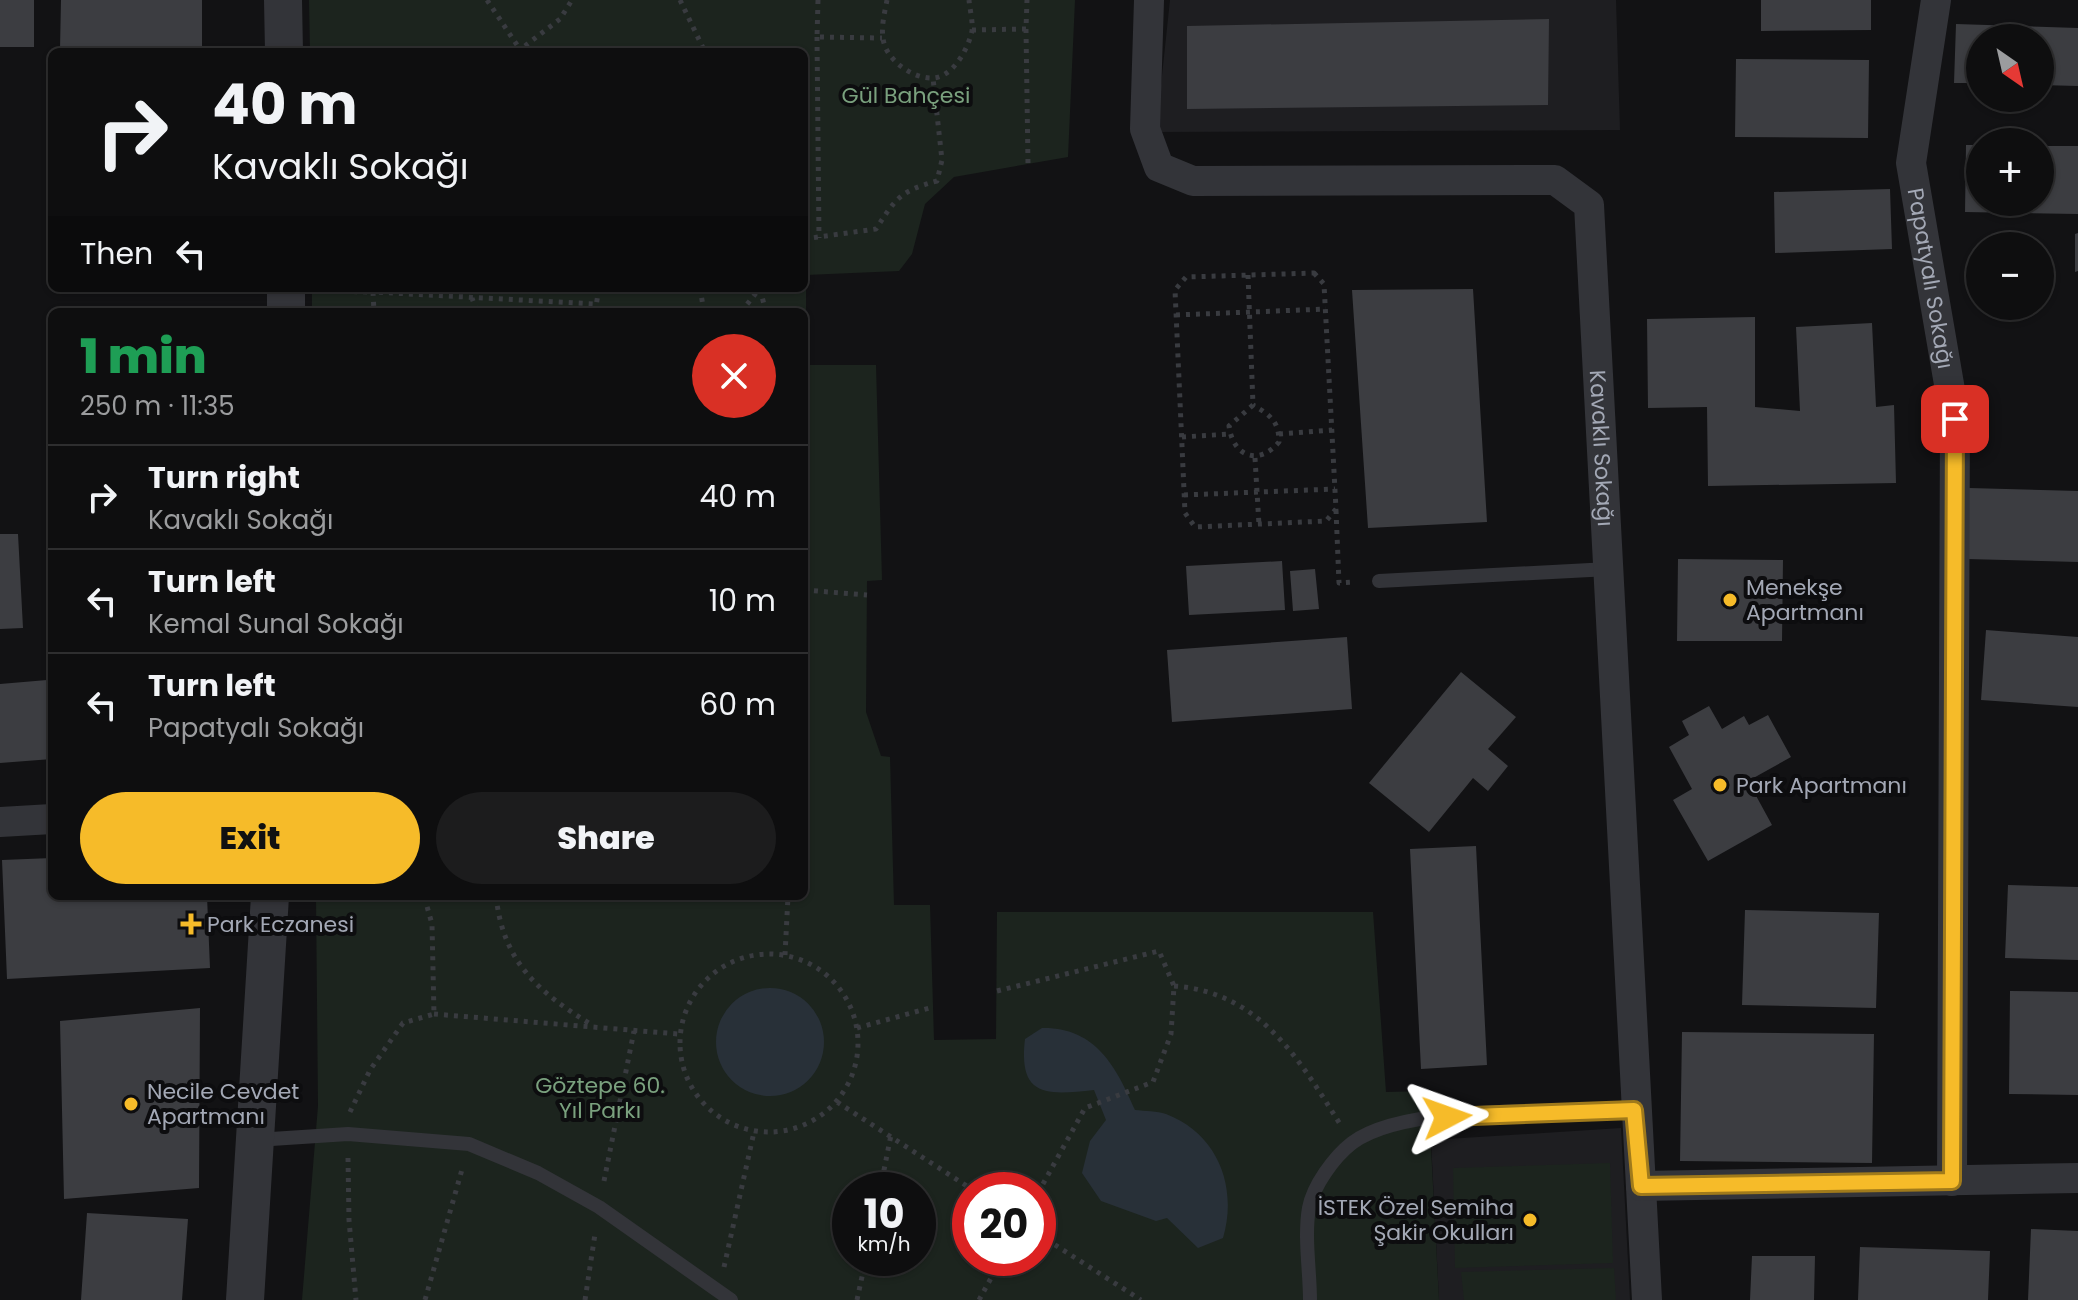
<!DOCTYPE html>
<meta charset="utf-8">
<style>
:root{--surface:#0e0e0f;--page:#1c1c1d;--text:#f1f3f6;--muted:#9b9c9e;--line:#2e2e2f;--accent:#f6bb29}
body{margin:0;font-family:Poppins,sans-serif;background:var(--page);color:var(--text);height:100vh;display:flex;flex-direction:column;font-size:30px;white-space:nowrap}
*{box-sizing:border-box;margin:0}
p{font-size:26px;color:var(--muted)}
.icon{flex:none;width:44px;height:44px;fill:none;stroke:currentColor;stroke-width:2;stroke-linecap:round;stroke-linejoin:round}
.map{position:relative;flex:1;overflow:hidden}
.details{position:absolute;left:48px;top:308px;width:760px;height:592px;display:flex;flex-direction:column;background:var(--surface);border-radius:12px;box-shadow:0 2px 6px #0004,0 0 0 2px var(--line)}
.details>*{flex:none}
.guide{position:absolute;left:48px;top:48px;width:760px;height:244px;border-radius:12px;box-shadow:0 2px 6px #0004,0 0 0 2px var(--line);background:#0e0e0f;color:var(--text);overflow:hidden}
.needle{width:52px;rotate:146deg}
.fabs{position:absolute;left:1966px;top:24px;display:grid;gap:16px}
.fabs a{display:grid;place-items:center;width:88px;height:88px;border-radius:50%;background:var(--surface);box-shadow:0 2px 6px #0004,0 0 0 2px var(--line);font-size:40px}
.speed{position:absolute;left:832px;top:1172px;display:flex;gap:16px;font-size:40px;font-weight:700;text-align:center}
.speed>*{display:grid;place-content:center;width:104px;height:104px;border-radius:50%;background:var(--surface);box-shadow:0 2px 6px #0004,0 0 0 2px var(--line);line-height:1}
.speed small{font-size:20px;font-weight:400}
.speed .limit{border:12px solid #d22;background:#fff;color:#111}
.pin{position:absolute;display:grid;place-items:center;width:68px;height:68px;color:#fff;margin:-34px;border-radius:16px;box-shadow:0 4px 12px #0006}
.me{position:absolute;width:88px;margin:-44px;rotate:86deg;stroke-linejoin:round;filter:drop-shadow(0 0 6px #0008)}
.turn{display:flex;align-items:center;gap:28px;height:168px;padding:0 32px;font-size:36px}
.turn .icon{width:104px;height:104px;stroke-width:2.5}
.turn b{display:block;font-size:56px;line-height:68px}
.then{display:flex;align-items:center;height:76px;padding:0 32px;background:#0003;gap:16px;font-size:30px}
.round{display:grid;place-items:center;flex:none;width:84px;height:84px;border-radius:42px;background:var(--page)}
.summary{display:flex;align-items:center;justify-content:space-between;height:136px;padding:0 32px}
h1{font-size:48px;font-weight:800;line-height:60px;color:#1e9e55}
.primary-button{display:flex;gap:16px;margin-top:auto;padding:16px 32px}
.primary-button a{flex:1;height:92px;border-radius:48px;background:var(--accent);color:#111;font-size:32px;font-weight:800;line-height:92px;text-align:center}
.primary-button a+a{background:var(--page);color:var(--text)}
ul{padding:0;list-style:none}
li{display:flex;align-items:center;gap:24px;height:104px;padding:0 32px;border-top:2px solid var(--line)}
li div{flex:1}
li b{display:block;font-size:30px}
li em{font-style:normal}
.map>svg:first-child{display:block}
.built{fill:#1e1e21}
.green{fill:#1c241e;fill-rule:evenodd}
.water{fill:#283038}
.building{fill:#3c3d41}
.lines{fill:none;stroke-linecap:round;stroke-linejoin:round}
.path{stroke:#393b40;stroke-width:5;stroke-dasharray:4 6;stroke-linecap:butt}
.service{stroke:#333439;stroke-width:14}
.minor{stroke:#333439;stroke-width:30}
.tertiary{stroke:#333439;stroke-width:38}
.route-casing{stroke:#a07a1b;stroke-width:20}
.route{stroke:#f6bb29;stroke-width:14}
.poi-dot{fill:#f6bb29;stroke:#0d0d0f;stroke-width:3}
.labels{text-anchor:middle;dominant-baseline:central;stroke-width:8;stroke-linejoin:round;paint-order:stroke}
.park-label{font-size:22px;fill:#7aa17e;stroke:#0d0d0f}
.street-label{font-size:22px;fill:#a3a8b5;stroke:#0d0d0f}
.poi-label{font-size:22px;fill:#a3a8b5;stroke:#0d0d0f;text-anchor:start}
</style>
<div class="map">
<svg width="2078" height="1300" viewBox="0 0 2078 1300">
<rect width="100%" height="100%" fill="#121214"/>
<path class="built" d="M1170,0H1616L1620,130L1156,132Z
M1621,1128L1630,1300H1439L1431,1140Z"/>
<path class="green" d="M309,0H1075L1068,157L954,177L925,204L912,254L899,271L806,275V365H876L882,580L867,581L866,712L881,756L890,757L894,905H930L934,1040L996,1039L997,912H1373L1386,1092L1428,1091L1439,1300H302L318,1106L316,896H804V312H312V288H804V52H310ZM850,1190H918V1258H850ZM970,1190H1038V1258H970Z
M1610,1163L1613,1263L1455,1268L1453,1168Z
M1614,1268L1616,1300H1464L1461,1272Z"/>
<path class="water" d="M716 1042a54 54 0 1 1 108 0a54 54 0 1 1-108 0Z
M1042,1028C1095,1027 1116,1066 1135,1110C1145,1111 1157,1111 1166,1114C1218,1134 1238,1187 1223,1238L1198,1248L1167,1218L1156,1221L1101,1201L1082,1173L1090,1141L1106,1120L1094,1090C1047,1095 1018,1098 1025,1039Z"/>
<path class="building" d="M0,0H34V47H0Z
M61,0H202V49H60Z
M1761,0H1871V30L1761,31Z
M1549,19L1548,105L1187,109V26Z
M1956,24L2078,28V86L2040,85V38H1980V83H1954Z
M1736,59L1869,60L1868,138L1735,137Z
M1966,145H1980V202H2040V146H2078V214L1965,212Z
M1890,189L1892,249L1775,253L1774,192Z
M2078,233V271L2075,272V234Z
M1473,289L1487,522L1368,528L1352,290Z
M1755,317V407L1800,411L1796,327L1872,323L1876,407L1894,405L1896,483L1708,486L1707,407L1648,408L1647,319Z
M1969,488L2078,491V562L1967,559Z
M0,534H18L23,628L0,629Z
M1678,559L1783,560L1782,641H1677Z
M1282,561L1285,610L1189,615L1186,566Z
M1315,569L1319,609L1293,611L1290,571Z
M1986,630L2078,637V707L1981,700Z
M1347,637L1352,709L1172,722L1167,650Z
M1461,672L1516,717L1488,749L1508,766L1488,791L1473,778L1429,832L1369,783Z
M47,680L52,759L0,763V684Z
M1709,706L1722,729L1744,716L1749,725L1768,715L1791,757L1748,781L1772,825L1708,861L1673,800L1692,789L1669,747L1689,735L1682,721Z
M1476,846L1487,1065L1421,1069L1410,849Z
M52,858V896H207L210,968L7,979L2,860Z
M2008,885L2078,887V960L2005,958Z
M1745,910L1879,913L1876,1008L1742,1005Z
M2010,991L2078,992V1095L2009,1094Z
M200,1008L199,1188L64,1199L60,1021Z
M1682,1032L1874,1034L1872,1163L1680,1161Z
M87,1213L188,1219L182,1300H81Z
M2031,1229L2078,1231V1300H2028Z
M1860,1247L1990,1251L1988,1300H1858Z
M1752,1256H1815L1814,1300H1750Z"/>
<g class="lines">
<path class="path" d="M487,0L521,51
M680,0L705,52
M818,0L817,37L882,38
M887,0C885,11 881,26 883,38C885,59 912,79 933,78C953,77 968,49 972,31C973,22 970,10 969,0
M1026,29L1028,164
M972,30L1026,29L1027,0
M817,37L819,238
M517,52L560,19L572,0
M804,239L876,229C896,198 900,191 937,181L942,160L933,78
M1314,273L1324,284L1336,509L1326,521L1195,527L1185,513L1175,290L1186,277Z
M1248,275L1253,405L1229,426C1233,457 1259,466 1279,442C1279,421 1270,415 1253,405
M373,288V292L595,304
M476,288L472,298L477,312
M700,288L704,312
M760,289L766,312
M323,291L373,292L374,312
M595,312L599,288
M741,312L760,288
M1176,315L1326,309
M1279,434L1332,430
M1182,437L1230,434
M1255,458L1259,525
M1184,495L1335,489
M1336,510L1339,583L1355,582
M804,590L867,595
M496,896C503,962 538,992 592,1025
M680 1043a89 89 0 1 1 178 0a89 89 0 1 1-178 0Z
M785,955L788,896
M1174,986C1260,992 1299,1059 1340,1124
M997,991L1159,951L1174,986L1171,1034L1153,1082L1085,1108L1038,1193
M434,1014L678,1034
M857,1028L933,1007
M837,1102L973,1190
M350,1112L370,1070L403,1023L434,1014L432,924L424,896
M348,1158L349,1220L356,1300
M604,1181L634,1031
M880,1190L891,1135
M1038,1234L1141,1300
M724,1267L754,1132
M425,1300L463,1166
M585,1300L595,1234
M857,1300L866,1258
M979,1300L1002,1258"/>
<path class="service" d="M1379,581L1609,569
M256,1140L348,1134L469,1144L538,1173L599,1207L731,1300
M1310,1300C1310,1271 1304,1237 1309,1208C1313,1186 1334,1157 1352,1143C1406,1102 1565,1113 1634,1110"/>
<g class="minor">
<path id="s1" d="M1149,0L1145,129L1159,167L1193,181L1555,180L1589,205L1647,1300"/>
<path id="s2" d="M1936,0L1911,163L1955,419L1952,1181"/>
<path d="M0,822L52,819"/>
<path d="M1641,1186L2078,1178"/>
</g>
<path class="tertiary" d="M283,0L284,52
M286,312V288
M245,1300L270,896"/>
</g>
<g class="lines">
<defs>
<path id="route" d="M1447,1117L1634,1110L1641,1186L1952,1181L1955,419"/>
</defs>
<use href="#route" class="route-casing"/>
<use href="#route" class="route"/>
</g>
<g class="poi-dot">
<circle cx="1730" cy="600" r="8"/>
<circle cx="1720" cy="785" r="8"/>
<path d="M187 912h8v8h8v8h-8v8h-8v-8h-8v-8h8z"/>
<circle cx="131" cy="1104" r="8"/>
<circle cx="1530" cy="1220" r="8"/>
</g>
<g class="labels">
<g class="park-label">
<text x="906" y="95">Gül Bahçesi</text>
<text x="600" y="1085">Göztepe 60.<tspan x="600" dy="25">Yıl Parkı</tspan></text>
</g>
<g class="street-label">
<text stroke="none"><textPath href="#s2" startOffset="282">Papatyalı Sokağı</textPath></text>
<text stroke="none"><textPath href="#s1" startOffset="854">Kavaklı Sokağı</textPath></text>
</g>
<g class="poi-label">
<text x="1746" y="587">Menekşe<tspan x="1746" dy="25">Apartmanı</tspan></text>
<text x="1736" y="785">Park Apartmanı</text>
<text x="207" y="924">Park Eczanesi</text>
<text x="147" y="1091">Necile Cevdet<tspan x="147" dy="25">Apartmanı</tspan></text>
<text x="1514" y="1207" text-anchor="end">İSTEK Özel Semiha<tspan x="1514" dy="25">Şakir Okulları</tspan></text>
</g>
</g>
</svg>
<div class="fabs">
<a><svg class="needle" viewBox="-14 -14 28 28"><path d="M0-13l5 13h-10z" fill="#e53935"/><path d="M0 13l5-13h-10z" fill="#9b9c9e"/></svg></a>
<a>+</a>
<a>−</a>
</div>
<div class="speed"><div>10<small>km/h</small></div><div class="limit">20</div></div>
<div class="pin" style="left:1955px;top:419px;background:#d93025"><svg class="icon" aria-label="arrive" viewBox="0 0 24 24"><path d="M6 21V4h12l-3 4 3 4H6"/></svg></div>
<svg class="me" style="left:1447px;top:1117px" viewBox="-20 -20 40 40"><path d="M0-17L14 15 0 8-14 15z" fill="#f6bb29" stroke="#fff" stroke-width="4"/></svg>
<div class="guide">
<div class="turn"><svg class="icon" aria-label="right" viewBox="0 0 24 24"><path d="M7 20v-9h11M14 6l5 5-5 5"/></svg><div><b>40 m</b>Kavaklı Sokağı</div></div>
<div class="then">Then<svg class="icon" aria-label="left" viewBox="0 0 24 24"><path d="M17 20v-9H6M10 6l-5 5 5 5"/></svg></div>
</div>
<section class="details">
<div class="summary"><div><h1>1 min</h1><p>250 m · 11:35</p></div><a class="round" style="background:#d93025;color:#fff"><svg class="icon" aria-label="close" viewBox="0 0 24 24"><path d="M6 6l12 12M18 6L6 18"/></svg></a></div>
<ul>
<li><svg class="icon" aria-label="right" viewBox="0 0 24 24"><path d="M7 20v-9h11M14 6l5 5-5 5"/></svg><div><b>Turn right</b><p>Kavaklı Sokağı</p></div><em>40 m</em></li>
<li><svg class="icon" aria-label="left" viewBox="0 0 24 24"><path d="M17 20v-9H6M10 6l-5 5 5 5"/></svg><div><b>Turn left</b><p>Kemal Sunal Sokağı</p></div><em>10 m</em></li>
<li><svg class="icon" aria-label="left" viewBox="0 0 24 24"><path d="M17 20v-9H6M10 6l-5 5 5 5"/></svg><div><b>Turn left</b><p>Papatyalı Sokağı</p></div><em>60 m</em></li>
</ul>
<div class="primary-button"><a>Exit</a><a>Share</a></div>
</section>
</div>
